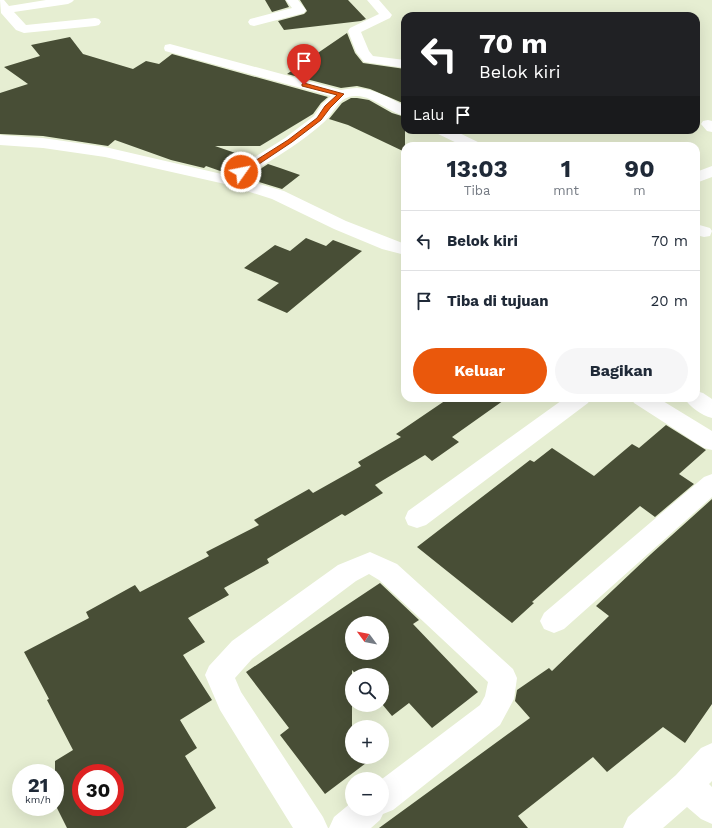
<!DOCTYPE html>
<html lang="id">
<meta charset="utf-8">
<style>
:root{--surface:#fff;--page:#f6f6f7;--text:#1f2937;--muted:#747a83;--line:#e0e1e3;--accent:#ea580c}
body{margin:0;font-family:"Work Sans",sans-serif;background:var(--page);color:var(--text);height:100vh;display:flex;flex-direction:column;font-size:15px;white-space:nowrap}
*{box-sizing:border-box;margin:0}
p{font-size:13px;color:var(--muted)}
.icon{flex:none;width:22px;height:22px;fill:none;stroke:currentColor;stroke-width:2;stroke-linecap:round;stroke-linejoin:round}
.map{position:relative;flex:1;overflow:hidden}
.side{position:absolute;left:401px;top:142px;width:299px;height:260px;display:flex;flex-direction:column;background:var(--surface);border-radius:12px;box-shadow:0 4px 16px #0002}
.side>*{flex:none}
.top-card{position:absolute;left:401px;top:12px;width:299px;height:122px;border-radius:12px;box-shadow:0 4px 16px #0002;background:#202124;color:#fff;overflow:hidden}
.needle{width:26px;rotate:302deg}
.fabs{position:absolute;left:345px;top:616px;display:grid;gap:8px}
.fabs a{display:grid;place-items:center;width:44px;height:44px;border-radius:50%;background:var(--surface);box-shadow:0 4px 16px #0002;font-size:20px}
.speed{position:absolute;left:12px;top:764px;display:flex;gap:8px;font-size:20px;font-weight:700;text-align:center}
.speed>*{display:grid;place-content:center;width:52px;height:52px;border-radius:50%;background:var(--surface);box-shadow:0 4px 16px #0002;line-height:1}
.speed small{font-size:10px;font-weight:400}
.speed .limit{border:6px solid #d22;background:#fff;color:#111}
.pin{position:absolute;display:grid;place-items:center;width:34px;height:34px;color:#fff;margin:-41px -17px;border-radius:50% 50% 50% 0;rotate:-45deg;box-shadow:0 0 4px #0007}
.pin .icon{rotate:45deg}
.me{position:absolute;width:44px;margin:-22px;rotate:57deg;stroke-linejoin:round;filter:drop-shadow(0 0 3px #0008)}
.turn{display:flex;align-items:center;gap:14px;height:84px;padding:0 12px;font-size:18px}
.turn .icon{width:52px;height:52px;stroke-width:2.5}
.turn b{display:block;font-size:28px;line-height:34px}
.then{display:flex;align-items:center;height:38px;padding:0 12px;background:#0003;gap:8px;font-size:15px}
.eta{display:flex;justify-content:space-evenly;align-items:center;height:68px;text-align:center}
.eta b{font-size:24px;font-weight:700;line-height:28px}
.button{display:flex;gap:8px;margin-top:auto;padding:8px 12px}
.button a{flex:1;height:46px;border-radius:24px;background:var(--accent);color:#fff;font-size:16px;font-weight:700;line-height:46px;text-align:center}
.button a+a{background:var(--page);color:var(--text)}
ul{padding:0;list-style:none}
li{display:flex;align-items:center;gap:12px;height:60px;padding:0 12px;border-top:1px solid var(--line)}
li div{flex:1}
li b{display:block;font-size:15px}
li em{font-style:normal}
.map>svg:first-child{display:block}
.building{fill:#484e36;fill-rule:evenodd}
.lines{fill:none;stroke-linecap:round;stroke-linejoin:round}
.street{fill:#fff;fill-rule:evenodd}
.route{fill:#ea580c;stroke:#983908}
</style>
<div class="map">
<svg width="712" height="828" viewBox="0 0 712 828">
<rect width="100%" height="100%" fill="#e6eed2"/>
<path class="building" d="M265,0H285L289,7L272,12Z
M300,0H348L366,19L361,21L284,30L278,21L304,14L307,11Z
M347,33L355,53L363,63L405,69V104L370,89L357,86L341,88L287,74Z
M70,37L83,54L133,69L146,61L159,64L172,54L328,97L321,103L313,114L260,146H215L250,158L226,173L206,166L204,168L171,160L115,140L108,146L43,136L0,134V93L28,84L4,67L40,56L31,45Z
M351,98H357L369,100L392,113L405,117V152L348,125L329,119L342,103Z
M268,164L280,168L300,175L282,189L246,178Z
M306,238L326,246L333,240L362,251L287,313L257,300L279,283L244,268L275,245L290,251Z
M449,398H507L452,437L459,442L432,461L425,455L375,485L383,493L345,516L342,514L267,559L269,563L224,588L229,595L188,618L205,642L183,655L212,700L180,720L197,748L185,756L216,808L186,828H67L55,804V761L73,750L47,700L49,699L24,652L89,618L86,612L135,585L140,592L209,556L206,552L259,525L254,520L309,489L313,493L361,466L358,462L401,437L396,434ZM81,773H115V807H81Z
M666,425L706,450L679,474L694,484L655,517L640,506L532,602L534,603L512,623L417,547L530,460L534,462L552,448L594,476L632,444L639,448Z
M712,499V704L685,743L663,727L607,772L593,757L518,816L528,828H379L530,718L515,701L517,690L549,668L552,671L609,616L596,606L651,554Z
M380,583L419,620L413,624L478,692L432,728L409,703L392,716L382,704V675H357L352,670V757H374L325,794L280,735L289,728L246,672ZM352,623H382V653H352Z"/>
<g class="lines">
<path class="street" d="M0,0H4L9,6L46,0H74L72,2L68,4L14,12L26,25L95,18L99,19L101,22L99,25L95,26L24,33L16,30L1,13Z
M286,0H298L306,10L304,13L254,26L250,25L248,22L250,19L292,8Z
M367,0H379L392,15L390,18L361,32L369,51L373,56L405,60V68L364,62L356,52L348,31L350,28L379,14Z
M170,44L341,90C347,89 352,88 357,88C374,89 390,98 405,106V116C388,112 375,97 357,96C338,95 335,113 323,123C299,145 269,161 242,179L284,191L346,221L405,244V255L382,249L334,229L272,199L225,184L105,157L43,148L0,145V135L43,138L105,147L226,175L285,138L314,116L322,104L331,96L165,51L164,48L165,45Z
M708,120L712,121V132L707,131L701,124L703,121Z
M434,130H453L480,143L483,146H463L436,133Z
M712,166V177L696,183V172Z
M696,224L710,228L712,231L710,236L704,237L696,235Z
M696,391L703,393L712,399V418C701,415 690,407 684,398H696Z
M565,398H591L588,403L426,525L417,528L408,525L405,518L408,511Z
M631,398H658L712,431V450L704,448L634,403Z
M712,474V497L564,629L554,633L544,629L540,621L544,613L704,477Z
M370,552L397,564L513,669L517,678L514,699L500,725L393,810L383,814L380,820L371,828H329L334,817L352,802V809H382V779L480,705L485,696L488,682L379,580L369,574L356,581L252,659L235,678L241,692L323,817L328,828H293L220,710L205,675L209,666L232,641L338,565Z
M712,743V781L709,784L712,787V824L701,819L687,807L663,828H623L628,817L676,775L701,748Z"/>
</g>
<path class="route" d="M304,83L344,94L330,108L321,120L292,142L244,174H239V171L288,140L317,118L325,106L337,95L302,86V84Z"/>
</svg>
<div class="fabs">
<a><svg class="needle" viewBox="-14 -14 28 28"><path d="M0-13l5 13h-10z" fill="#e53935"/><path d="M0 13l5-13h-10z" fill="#747a83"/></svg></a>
<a><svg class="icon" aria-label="search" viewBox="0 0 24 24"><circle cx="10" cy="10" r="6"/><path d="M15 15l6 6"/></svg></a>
<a>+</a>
<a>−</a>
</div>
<div class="speed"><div>21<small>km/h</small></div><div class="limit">30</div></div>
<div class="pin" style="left:304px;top:85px;background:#d93025"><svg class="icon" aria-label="arrive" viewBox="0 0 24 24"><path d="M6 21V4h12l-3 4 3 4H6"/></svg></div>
<svg class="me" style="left:241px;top:172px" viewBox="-20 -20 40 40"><circle r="17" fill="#ea580c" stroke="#fff" stroke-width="3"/><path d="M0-11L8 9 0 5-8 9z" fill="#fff"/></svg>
<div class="top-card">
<div class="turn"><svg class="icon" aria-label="left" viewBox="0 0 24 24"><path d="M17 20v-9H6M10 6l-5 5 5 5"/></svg><div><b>70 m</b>Belok kiri</div></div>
<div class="then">Lalu<svg class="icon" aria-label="arrive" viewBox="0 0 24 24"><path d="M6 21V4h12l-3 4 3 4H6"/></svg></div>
</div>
<section class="side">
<div class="eta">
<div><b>13:03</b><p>Tiba</p></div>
<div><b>1</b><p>mnt</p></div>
<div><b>90</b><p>m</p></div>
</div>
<ul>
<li><svg class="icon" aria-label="left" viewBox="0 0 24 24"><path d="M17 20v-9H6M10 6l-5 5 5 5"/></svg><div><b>Belok kiri</b></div><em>70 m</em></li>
<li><svg class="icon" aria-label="arrive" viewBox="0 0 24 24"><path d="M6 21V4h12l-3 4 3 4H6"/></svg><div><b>Tiba di tujuan</b></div><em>20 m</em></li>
</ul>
<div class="button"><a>Keluar</a><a>Bagikan</a></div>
</section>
</div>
